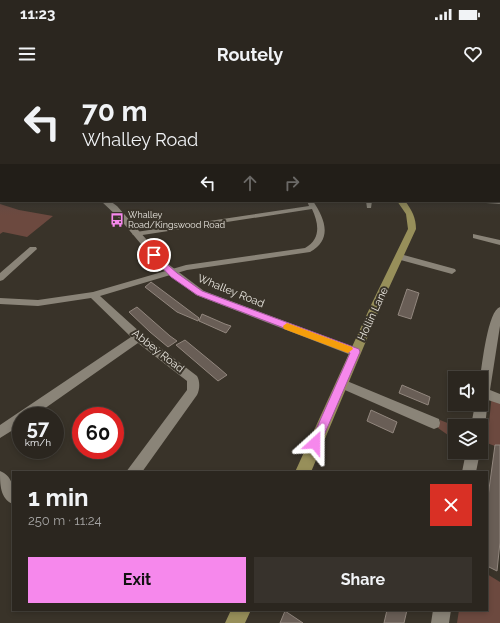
<!DOCTYPE html>
<meta charset="utf-8">
<style>
:root{--surface:#2b261f;--page:#37322c;--text:#f1f3f6;--muted:#a6a5a4;--line:#47433d;--accent:#f688ec}
body{margin:0;font-family:Raleway,sans-serif;background:var(--page);color:var(--text);height:100vh;display:flex;flex-direction:column;font-size:15px;white-space:nowrap}
*{box-sizing:border-box;margin:0}
p{font-size:13px;color:var(--muted)}
.icon{flex:none;width:22px;height:22px;fill:none;stroke:currentColor;stroke-width:2;stroke-linecap:round;stroke-linejoin:round}
.map{position:relative;flex:1;overflow:hidden}
.sheet{position:absolute;left:12px;top:391px;width:476px;height:140px;display:flex;flex-direction:column;background:var(--surface);border-radius:0px;box-shadow:0 2px 6px #0003,0 0 0 1px var(--line)}
.sheet>*{flex:none}
.hud{position:absolute;left:0px;top:0px;width:500px;height:122px;box-shadow:0 2px 6px #0003,0 0 0 1px var(--line);background:#2b261f;color:var(--text);overflow:hidden}
.fabs{position:absolute;left:448px;top:291px;display:grid;gap:8px}
.fabs a{display:grid;place-items:center;width:40px;height:40px;border-radius:0px;background:var(--surface);box-shadow:0 2px 6px #0003,0 0 0 1px var(--line);font-size:20px}
.speed{position:absolute;left:12px;top:327px;display:flex;gap:8px;font-size:20px;font-weight:700;text-align:center}
.speed>*{display:grid;place-content:center;width:52px;height:52px;border-radius:50%;background:var(--surface);box-shadow:0 2px 6px #0003,0 0 0 1px var(--line);line-height:1}
.speed small{font-size:10px;font-weight:400}
.speed .limit{border:6px solid #d22;background:#fff;color:#111}
.pin{position:absolute;display:grid;place-items:center;width:34px;height:34px;color:#fff;margin:-17px;border:2px solid #fff;border-radius:50%;box-shadow:0 1px 4px #0007}
.me{position:absolute;width:44px;margin:-22px;rotate:24deg;stroke-linejoin:round;filter:drop-shadow(0 0 3px #0008)}
.turn{display:flex;align-items:center;gap:14px;height:84px;padding:0 16px;font-size:18px}
.turn .icon{width:52px;height:52px;stroke-width:2.5}
.turn b{display:block;font-size:28px;line-height:34px}
.lanes{display:flex;align-items:center;height:38px;padding:0 16px;background:#0003;justify-content:center;gap:20px;direction:ltr}
.lanes .off{opacity:.35}
.round{display:grid;place-items:center;flex:none;width:42px;height:42px;border-radius:0px;background:var(--page)}
.headline{display:flex;align-items:center;justify-content:space-between;height:68px;padding:0 16px}
h1{font-size:24px;font-weight:700;line-height:30px}
.primary-button{display:flex;gap:8px;margin-top:auto;padding:8px 16px}
.primary-button a{flex:1;height:46px;border-radius:0px;background:var(--accent);color:#111;font-size:16px;font-weight:700;line-height:46px;text-align:center}
.primary-button a+a{background:var(--page);color:var(--text)}
.status{display:flex;justify-content:space-between;align-items:center;height:28px;padding:0 20px;background:var(--surface);direction:ltr}
.status svg{height:11px;fill:currentColor}
header{display:flex;justify-content:space-between;align-items:center;height:52px;padding:0 16px;background:var(--surface);font-size:18px;font-weight:700}
.map>svg:first-child{display:block}
.green{fill:#6c493f}
.building{fill:#695e56;stroke:#92877e}
.lines{fill:none;stroke-linecap:round;stroke-linejoin:round}
.minor{fill:#8a8478;fill-rule:evenodd}
.tertiary{fill:#8a8478;fill-rule:evenodd}
.primary{fill:#978f5a;fill-rule:evenodd}
.route{fill:#f688ec;stroke:#a05899}
.slow{fill:#f59e0b}
.labels{text-anchor:middle;dominant-baseline:central;stroke-width:4;stroke-linejoin:round;paint-order:stroke}
.far-poi-label{font-size:9px;fill:#e9e6df;stroke:#393329;text-anchor:start}
.street-label{font-size:11px;fill:#e9e6df;stroke:#393329}
</style>
<div class="status"><b>11:23</b><svg viewBox="0 0 49 12"><path d="M0 12V9h3v3zM5 12V6h3v6zM10 12V3h3v9zM15 12V0h3v12zM26 1h20v11H26zM47 4h2v5h-2z"/></svg></div>
<header><svg class="icon" aria-label="menu" viewBox="0 0 24 24"><path d="M4 6h16M4 12h16M4 18h16"/></svg>Routely<svg class="icon" aria-label="heart" viewBox="0 0 24 24"><path d="M12 20l-8-8c-3-5 5-10 8-4 3-6 11-1 8 4z"/></svg></header>
<div class="map">
<svg width="500" height="543" viewBox="0 0 500 543">
<rect width="100%" height="100%" fill="#393329"/>
<path class="green" d="M0,124L19,130L53,136L27,157L3,152L0,154Z
M492,313L500,315V368L487,363Z
M440,340L455,346V360L438,348Z
M487,494L500,502V543H457L459,530H487Z"/>
<path class="building" d="M151,202L199,238L198,241L177,232L145,207Z
M407,209L419,213L411,239L398,235Z
M137,227L170,256L177,261L168,267L150,252L129,232Z
M202,234L225,244L231,246L226,253L199,241Z
M185,260L219,288L227,295L218,301L176,265Z
M402,305L430,317L428,325L399,313Z
M371,330L397,342L393,353L367,341Z
M495,365H500V462L497,491L487,486V424Z
M387,530H407L404,543H384Z
M285,531L303,543H280Z"/>
<g class="lines">
<path class="minor" d="M0,75H1V79H0Z
M499,120L500,124L486,123L483,121Z
M307,121H313C325,139 333,159 310,172L187,190L100,216L142,254L197,296C200,301 200,309 197,315L142,392H126L187,310V301L138,263L34,336H21V345L0,358V345L131,257L91,218L38,226L0,224V218L38,220L93,212L186,185L305,168C321,159 319,144 312,129L136,156L132,154L136,152L309,126Z
M366,121H372L371,128H367Z
M399,121H415L412,123H400Z
M473,154L500,160V165L473,158Z
M30,167H36L37,169L3,200L0,201V193Z
M400,174L455,189L456,191L452,194L397,179L396,177Z
M500,227V246L490,310L500,314V324L488,320L485,346L481,351V346H471L475,324H481V298H480C482,285 488,230 500,227Z
M342,299L439,339L440,343L439,347L434,349L429,347L338,307L336,304L338,301Z
M466,372H480L476,392H462Z
M0,391C15,397 13,411 13,424C0,419 0,404 0,391Z
M433,530H451L449,543H431Z"/>
<path class="tertiary" d="M0,89H1V93H0Z
M101,121H110L117,126L168,184L204,211L359,269L361,272L359,275H351L196,215L162,189L119,138Z"/>
<path class="primary" d="M397,121H405C412,130 416,138 416,149L382,223L311,392H295L372,223L408,149L406,134Z
M231,530H251L245,543H225Z"/>
</g>
<linearGradient id="sky" x2="0" y2="1"><stop stop-color="#1f1c17"/><stop offset="0.44" stop-color="#4e5054"/><stop offset="1" stop-color="#4e5054" stop-opacity="0"/></linearGradient>
<rect width="500" height="136" fill="url(#sky)"/>
<path class="route" d="M154,173L177,193L202,211L359,269L360,272L319,367L315,369L311,367L310,363L350,273L197,215L171,197L152,177V174Z"/>
<path class="slow" d="M287,243L352,267L353,269L348,273L284,249L283,246Z"/>
<defs>
<symbol id="bus-bare" viewBox="-9 -9 18 18"><path d="M-5-6H5V4H4V6H2V4H-2V6H-4V4H-5ZM-3.5-4V0h7V-4ZM-3.5 1.2v1.5H-2V1.2ZM2 1.2v1.5H3.5V1.2Z" fill="#f688ec" stroke="#393329" stroke-width="2.5" paint-order="stroke"/></symbol>
</defs>
<g fill-rule="evenodd">
<use href="#bus-bare" x="107" y="130" width="20" height="20"/>
</g>
<g class="labels">
<g class="far-poi-label">
<text x="128" y="135">Whalley<tspan x="128" dy="10">Road/Kingswood Road</tspan></text>
</g>
<g class="street-label">
<text transform="translate(231 211) rotate(22)">Whalley Road</text>
<text transform="translate(373 234) rotate(-65)">Hollin Lane</text>
<text transform="translate(158 271) rotate(38)">Abbey Road</text>
</g>
</g>
</svg>
<div class="fabs">
<a><svg class="icon" aria-label="sound" viewBox="0 0 24 24"><path d="M4 9h4l5-4v14l-5-4H4zM17 9q2 3 0 6"/></svg></a>
<a><svg class="icon" aria-label="layers" viewBox="0 0 24 24"><path d="M12 4l9 5-9 5-9-5zM3 14l9 5 9-5"/></svg></a>
</div>
<div class="speed"><div>57<small>km/h</small></div><div class="limit">60</div></div>
<div class="pin" style="left:154px;top:175px;background:#d93025"><svg class="icon" aria-label="arrive" viewBox="0 0 24 24"><path d="M6 21V4h12l-3 4 3 4H6"/></svg></div>
<svg class="me" style="left:315px;top:363px" viewBox="-20 -20 40 40"><path d="M0-17L14 15 0 8-14 15z" fill="#f688ec" stroke="#fff" stroke-width="4"/></svg>
<div class="hud">
<div class="turn"><svg class="icon" aria-label="left" viewBox="0 0 24 24"><path d="M17 20v-9H6M10 6l-5 5 5 5"/></svg><div><b>70 m</b>Whalley Road</div></div>
<div class="lanes"><svg class="icon" aria-label="left" viewBox="0 0 24 24"><path d="M17 20v-9H6M10 6l-5 5 5 5"/></svg><svg class="icon off" aria-label="ahead" viewBox="0 0 24 24"><path d="M12 20V5M6 11l6-6 6 6"/></svg><svg class="icon off" aria-label="right" viewBox="0 0 24 24"><path d="M7 20v-9h11M14 6l5 5-5 5"/></svg></div>
</div>
<section class="sheet">
<div class="headline"><div><h1>1 min</h1><p>250 m · 11:24</p></div><a class="round" style="background:#d93025;color:#fff"><svg class="icon" aria-label="close" viewBox="0 0 24 24"><path d="M6 6l12 12M18 6L6 18"/></svg></a></div>
<div class="primary-button"><a>Exit</a><a>Share</a></div>
</section>
</div>
